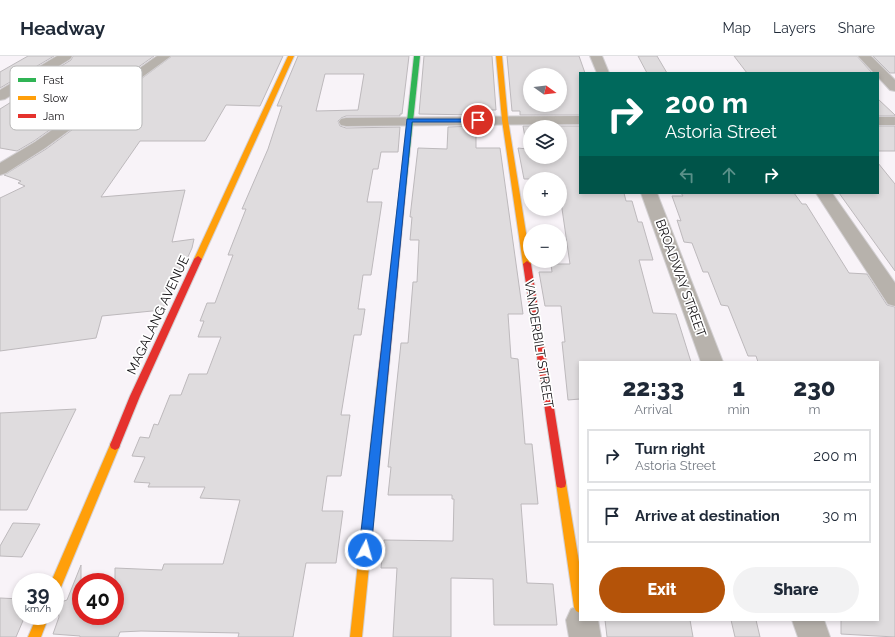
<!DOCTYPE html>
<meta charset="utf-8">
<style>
:root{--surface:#fff;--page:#f2f2f3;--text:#1f2937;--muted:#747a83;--line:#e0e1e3;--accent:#b45309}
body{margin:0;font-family:Raleway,sans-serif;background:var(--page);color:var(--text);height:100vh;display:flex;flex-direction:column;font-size:15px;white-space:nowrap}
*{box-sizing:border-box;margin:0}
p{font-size:13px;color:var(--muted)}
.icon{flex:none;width:22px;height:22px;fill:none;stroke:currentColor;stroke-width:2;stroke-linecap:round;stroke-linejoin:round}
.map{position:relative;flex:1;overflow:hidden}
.side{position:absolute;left:579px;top:305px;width:300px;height:260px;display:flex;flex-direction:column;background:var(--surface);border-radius:0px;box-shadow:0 2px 6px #0003}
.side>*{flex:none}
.banner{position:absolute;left:579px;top:16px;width:300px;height:122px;border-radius:0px;box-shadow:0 2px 6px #0003;background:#00695c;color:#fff;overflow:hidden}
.needle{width:26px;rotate:105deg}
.tools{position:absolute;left:523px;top:12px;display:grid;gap:8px}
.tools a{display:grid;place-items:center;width:44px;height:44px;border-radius:50%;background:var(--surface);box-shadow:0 2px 6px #0003;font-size:20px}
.speed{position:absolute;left:12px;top:517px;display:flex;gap:8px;font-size:20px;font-weight:700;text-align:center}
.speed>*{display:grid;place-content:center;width:52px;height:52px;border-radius:50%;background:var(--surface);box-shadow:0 2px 6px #0003;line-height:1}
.speed small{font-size:10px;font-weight:400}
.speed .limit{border:6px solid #d22;background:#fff;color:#111}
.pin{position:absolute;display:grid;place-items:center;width:34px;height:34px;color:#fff;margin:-17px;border:2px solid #fff;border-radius:50%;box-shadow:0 1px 4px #0007}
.me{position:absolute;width:44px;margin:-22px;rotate:6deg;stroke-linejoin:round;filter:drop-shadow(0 0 3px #0008)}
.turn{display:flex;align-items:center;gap:14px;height:84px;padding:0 20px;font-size:18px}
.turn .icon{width:52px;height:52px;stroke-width:2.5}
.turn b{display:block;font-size:28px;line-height:34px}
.lanes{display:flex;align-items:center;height:38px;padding:0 20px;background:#0003;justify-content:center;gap:20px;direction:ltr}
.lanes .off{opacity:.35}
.eta{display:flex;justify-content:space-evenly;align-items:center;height:68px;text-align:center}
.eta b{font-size:24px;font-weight:800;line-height:28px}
.action{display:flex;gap:8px;margin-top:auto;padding:8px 20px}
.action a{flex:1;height:46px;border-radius:24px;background:var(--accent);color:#fff;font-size:16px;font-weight:800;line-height:46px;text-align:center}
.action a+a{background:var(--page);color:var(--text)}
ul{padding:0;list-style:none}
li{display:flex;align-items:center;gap:12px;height:54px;margin:0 8px 6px;padding:0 12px;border:2px solid var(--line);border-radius:0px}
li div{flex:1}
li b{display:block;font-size:15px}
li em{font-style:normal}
header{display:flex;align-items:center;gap:24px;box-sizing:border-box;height:56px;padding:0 20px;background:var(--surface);border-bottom:1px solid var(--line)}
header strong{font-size:19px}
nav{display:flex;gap:22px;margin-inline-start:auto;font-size:14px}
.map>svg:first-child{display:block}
.building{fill:#dfdcde;stroke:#bdb9bc;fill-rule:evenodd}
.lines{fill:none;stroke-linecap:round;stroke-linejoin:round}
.street-casing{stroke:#d3d0d3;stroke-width:2}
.fast-casing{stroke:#d3d0d3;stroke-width:2}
.slow-casing{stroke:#d3d0d3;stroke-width:2}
.jam-casing{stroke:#d3d0d3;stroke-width:2}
.street{fill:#b7b2ac;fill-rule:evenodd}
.fast{fill:#30b455;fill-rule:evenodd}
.slow{fill:#ff9f0a;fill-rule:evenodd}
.jam{fill:#e5322d;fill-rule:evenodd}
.route{fill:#1a73e8;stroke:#114b97}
.labels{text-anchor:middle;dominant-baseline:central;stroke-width:3.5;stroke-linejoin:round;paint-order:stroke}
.street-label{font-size:13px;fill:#131114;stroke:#fff}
.key{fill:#fff;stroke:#b8b8b8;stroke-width:1}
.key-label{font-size:11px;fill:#131114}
</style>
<header>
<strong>Headway</strong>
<nav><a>Map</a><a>Layers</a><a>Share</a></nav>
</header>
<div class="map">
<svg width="895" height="581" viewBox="0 0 895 581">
<rect width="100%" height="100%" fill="#f8f3f8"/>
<path class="building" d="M28,0H54L0,32V16Z
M73,0H154L34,85L17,95L0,92V53L24,38L18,37L71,4Z
M172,0H283L260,50L226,49L205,85H140L101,141L185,134L172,186L194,183L192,192L187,203L182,204L177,224L162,254L102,260L96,282L0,295V142L25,130L18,127L21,125L4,119L46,93Z
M298,0H409L402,58H400V60H346L341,62L338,65L340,70L346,72L400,71L398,96H381L378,113H373L367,146H382L371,219H363L358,253H365L361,279H354L341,359H350L341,420H327L322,455H343L336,507H306L293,581H238L239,577L141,575L120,576L118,581H80V580L53,578L59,561L58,555L61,546L67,544L81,509V560H115V512L162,514L164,508H223L240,444L200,442L205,431H148L150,427L134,426L145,401L132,400L140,381L149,382L154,368L158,369L170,339H181L189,318H207L221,281H198L204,265H200L207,247H215L233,199H228L246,153H242L268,93L282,50H277ZM325,18H364L358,54L316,55Z
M424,0H492L496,54H482V58H476V59L419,58Z
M507,0H579L585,17H580V59H520V55H512ZM530,19H560V49H530Z
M638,0H657L667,17H647Z
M734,0H857L872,17H747Z
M873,0H895V17H890Z
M878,43L895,59V60H878Z
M476,70V92H500L523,258H508L511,302L518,303L525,388H532L538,448H521L527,527L553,528L557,569H494L493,523L451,522V581H393L397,512H381L384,484L453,485L454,443H452V439H388L391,411H388L401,287H408L413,226H417L419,184H410L412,161H410L418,92L447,93L448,71Z
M523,70H580V137H624L626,145H632L638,166H642L653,204H639L653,257L676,258L691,306H580V343L568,344L562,286H565L561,250H545L539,216H552L551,208H570L560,139V123H524L518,92L527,93ZM530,71H560V101H530Z
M878,70H895V95H878Z
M878,107L895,128V215L839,137H878Z
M681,137H794L802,148H806L849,217L867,218L887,249L895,251V581L841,578V564H878V306H758L756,300H748L728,250L721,249L708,216H703L692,187L684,186L677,164L681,165L672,140H683Z
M76,353L27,454H0V357Z
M13,467L40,468L22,501L0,500V490Z
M0,542L21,543V560H25L16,581H0Z
M605,564H690L693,581H607Z
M731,564H756L760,581H735Z"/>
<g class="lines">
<defs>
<path id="street" d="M57,0H72L70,3L5,43L0,44V34Z
M157,0H171L45,92L6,117L0,119V107L35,86Z
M590,0H602L609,17H597Z
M858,0H871L895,24V35L890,34L878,21V17H874Z
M580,60V68L346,70L341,69L339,66L341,63L346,62Z
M878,61H895V69H878Z
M641,137H657L723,306H701Z
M816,137H832L895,227V250L888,248Z
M580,549V564H598L601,581H569L566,564L571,553Z
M792,564H824L830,581H798Z"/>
<path id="fast" d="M414,0H420L405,140L402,142L399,140Z"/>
<path id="slow" d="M288,0H294L202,203L198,206L195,205L194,203Z
M496,0H502L508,64L531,208L527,211L523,208L502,64Z
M383,316L386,317L388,320L362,581H350L378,320L380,317Z
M115,384L119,386L120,389L59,536L55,538V526H51L110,389L111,386Z
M561,422L565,423L566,427L580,512V557L576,555L574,551L556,427L557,423Z
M37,560H49L41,581H28Z"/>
<path id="jam" d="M402,138L405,140L388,320L386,323H380L378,320L399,140Z
M198,200L202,203L140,340L120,389L119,392L115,394L111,392L110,389L130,340L194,203Z
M527,205L531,208L566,427L565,431L561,432L557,431L556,427L523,208Z"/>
</defs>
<use href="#street" class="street-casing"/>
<use href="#fast" class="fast-casing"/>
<use href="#slow" class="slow-casing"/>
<use href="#jam" class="jam-casing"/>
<use href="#street" class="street"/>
<use href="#fast" class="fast"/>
<use href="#slow" class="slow"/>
<use href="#jam" class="jam"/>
</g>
<path class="route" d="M407,63H478L481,64L478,66H412L371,494L369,498L365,500L361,498L359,494Z"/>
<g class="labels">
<g class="street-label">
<text transform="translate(681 222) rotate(70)">BROADWAY STREET</text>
<text transform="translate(158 259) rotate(-65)">MAGALANG AVENUE</text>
<text transform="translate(539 288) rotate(81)">VANDERBILT STREET</text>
</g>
</g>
<rect x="10" y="10" width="132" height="64" rx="6" class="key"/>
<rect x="18" y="22" width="18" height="4" fill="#30b455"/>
<rect x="18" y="40" width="18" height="4" fill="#ff9f0a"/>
<rect x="18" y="58" width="18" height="4" fill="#e5322d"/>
<g class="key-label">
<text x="43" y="28">Fast</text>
<text x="43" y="46">Slow</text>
<text x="43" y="64">Jam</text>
</g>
</svg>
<div class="tools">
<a><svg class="needle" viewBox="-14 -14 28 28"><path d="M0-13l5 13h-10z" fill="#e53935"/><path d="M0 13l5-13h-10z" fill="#747a83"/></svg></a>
<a><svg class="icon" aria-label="layers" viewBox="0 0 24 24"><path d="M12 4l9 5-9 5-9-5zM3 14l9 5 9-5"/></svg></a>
<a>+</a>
<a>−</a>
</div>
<div class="speed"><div>39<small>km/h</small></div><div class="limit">40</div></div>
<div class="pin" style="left:478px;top:64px;background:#d93025"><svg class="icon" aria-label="arrive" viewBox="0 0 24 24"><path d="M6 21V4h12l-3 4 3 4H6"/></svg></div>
<svg class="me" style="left:365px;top:494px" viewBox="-20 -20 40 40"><circle r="17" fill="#1a73e8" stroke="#fff" stroke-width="3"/><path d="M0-11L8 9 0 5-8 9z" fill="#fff"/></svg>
<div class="banner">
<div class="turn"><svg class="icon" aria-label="right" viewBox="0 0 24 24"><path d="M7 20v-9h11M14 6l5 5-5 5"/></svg><div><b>200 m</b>Astoria Street</div></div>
<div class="lanes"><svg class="icon off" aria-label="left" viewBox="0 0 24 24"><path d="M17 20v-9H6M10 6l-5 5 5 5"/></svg><svg class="icon off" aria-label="ahead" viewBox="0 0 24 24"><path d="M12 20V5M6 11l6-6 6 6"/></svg><svg class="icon" aria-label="right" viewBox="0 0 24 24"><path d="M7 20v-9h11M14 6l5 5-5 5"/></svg></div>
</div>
<section class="side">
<div class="eta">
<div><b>22:33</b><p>Arrival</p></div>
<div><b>1</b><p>min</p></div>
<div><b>230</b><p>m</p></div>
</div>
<ul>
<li><svg class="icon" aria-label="right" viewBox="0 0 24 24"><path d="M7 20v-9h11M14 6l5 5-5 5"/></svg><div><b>Turn right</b><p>Astoria Street</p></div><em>200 m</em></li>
<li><svg class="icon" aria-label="arrive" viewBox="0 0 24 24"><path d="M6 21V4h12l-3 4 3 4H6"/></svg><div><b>Arrive at destination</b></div><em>30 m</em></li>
</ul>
<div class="action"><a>Exit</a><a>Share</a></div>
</section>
</div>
